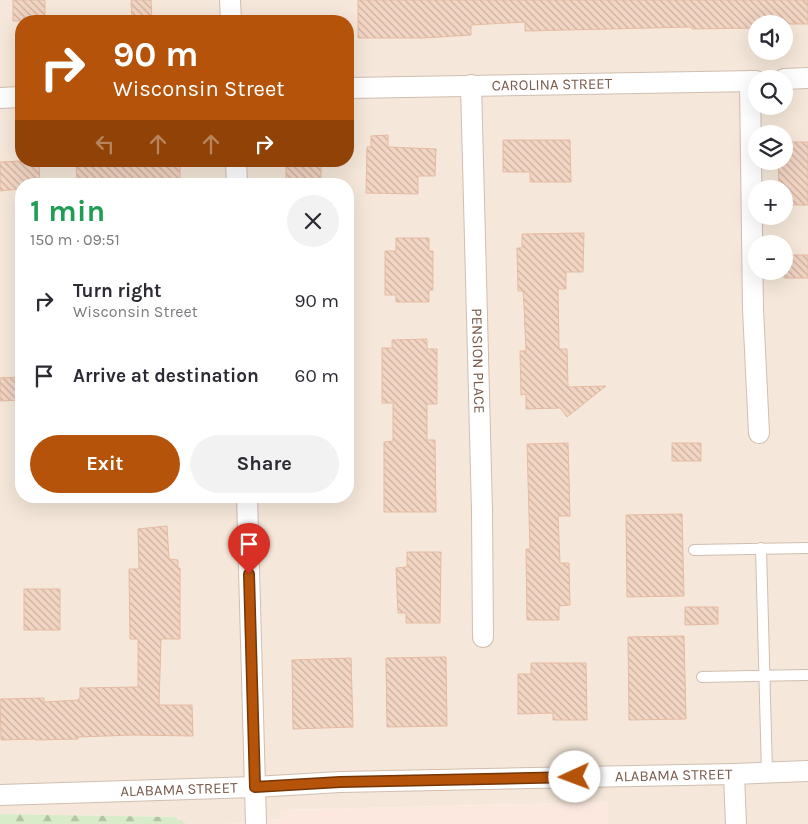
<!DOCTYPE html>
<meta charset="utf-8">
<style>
:root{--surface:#fff;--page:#f2f2f3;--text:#2b2b33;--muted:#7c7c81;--accent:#b45309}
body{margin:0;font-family:Karla,sans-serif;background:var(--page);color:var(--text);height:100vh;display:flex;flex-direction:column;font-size:19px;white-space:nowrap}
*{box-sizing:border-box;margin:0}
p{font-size:16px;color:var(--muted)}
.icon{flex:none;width:28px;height:28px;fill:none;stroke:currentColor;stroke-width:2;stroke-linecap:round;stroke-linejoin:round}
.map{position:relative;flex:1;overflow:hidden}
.drawer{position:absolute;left:15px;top:178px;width:339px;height:325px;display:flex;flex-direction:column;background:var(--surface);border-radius:20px;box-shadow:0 5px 20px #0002}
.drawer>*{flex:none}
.guide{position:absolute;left:15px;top:15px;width:339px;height:152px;border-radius:20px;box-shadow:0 5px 20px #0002;background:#b45309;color:#fff;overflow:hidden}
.controls{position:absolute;left:748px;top:15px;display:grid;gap:10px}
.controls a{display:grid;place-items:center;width:45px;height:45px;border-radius:50%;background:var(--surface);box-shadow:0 5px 20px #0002;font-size:25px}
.pin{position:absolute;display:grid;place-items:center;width:42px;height:42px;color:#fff;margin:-51px -21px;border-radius:50% 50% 50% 0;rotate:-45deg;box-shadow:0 0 5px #0007}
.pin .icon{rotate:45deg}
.me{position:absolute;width:55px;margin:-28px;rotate:268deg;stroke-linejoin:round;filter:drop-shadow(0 0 4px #0008)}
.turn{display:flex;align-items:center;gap:18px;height:105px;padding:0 15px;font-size:22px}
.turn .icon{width:65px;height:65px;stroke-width:2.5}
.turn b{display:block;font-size:35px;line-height:42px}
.lanes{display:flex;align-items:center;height:48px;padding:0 15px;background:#0003;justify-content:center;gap:25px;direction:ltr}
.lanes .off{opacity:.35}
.round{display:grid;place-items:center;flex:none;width:52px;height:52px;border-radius:26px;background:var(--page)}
.summary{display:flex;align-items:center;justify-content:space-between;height:85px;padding:0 15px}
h1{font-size:30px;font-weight:700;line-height:38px;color:#1e9e55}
.button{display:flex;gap:10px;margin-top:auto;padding:10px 15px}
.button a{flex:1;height:58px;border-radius:30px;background:var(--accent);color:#fff;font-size:20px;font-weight:700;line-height:58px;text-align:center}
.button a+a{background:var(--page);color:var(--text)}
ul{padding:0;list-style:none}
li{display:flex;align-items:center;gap:15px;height:75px;padding:0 15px}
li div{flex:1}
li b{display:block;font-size:19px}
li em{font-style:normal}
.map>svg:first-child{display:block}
.residential{fill:#f5e8da;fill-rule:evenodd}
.commercial{fill:#fde8e0}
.forest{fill:url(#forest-firs)}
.building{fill:url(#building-back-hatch);stroke:#e6bba3}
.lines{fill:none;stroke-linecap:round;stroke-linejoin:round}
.service-casing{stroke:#d1beb0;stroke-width:12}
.minor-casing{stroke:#d1beb0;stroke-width:22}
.service{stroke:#fff;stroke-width:10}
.minor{stroke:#fff;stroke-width:20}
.route-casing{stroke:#753606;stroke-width:12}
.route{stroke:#b45309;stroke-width:9}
.labels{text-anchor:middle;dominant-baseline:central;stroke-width:5;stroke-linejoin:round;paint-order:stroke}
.street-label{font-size:15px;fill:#7a5c4d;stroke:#fffaf3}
</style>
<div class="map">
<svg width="808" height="824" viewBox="0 0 808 824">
<defs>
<pattern id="forest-firs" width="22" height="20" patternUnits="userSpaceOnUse" patternTransform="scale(1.25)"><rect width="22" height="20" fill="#d8ecc9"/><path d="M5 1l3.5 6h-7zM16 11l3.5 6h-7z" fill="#b4c2a5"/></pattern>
<pattern id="building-back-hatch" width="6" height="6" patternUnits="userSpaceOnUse" patternTransform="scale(1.25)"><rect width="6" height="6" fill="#f3d5c3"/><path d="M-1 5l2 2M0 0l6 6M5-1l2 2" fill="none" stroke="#cab0a1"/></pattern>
</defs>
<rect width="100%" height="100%" fill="#fdf6ec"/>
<path class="residential" d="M0,0H808V824H608L607,802L280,810V819L226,824H187L175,817L0,814ZM21,21H348V161H21ZM756,24H784V51H756ZM756,79H784V106H756ZM756,134H784V161H756ZM21,184H348V496H21ZM756,189H784V216H756ZM756,244H784V271H756Z"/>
<path class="commercial" d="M608,802V824H226L280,819V810Z"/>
<path class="forest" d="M0,814L175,817L187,824H0Z"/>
<path class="building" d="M13,0H45V21H13Z
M131,0H151L152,21H132Z
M358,0H808V24H756V25L754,26V28L692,29V27L525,31V22L471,25V35L423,38H358Z
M388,135V147L436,149L435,176H418V194L366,193L367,147H371V136Z
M503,140H570L571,182H530V172H503Z
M784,142H808V205H784V189H779L778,161H784Z
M21,161H39L40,184H21V189L0,191V162Z
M76,161H180V184H136V181L77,184Z
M295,162H321V184H286V165H295Z
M584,233L583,272H566V289H558L559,349H567L568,387L606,386L567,417L560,408L526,409V394L521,395L520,351H526L524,306L523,291H518L517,248H522V234Z
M396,238H429V251H433V290H429V302H396V295H385V251H396Z
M784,255H808V278H784Z
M427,339V349H437V404H427V440H435L436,512H384V442L393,441V403H382V348H392V340Z
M18,377L20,400L0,401V378Z
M568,443L570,516H558L560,563H569L570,605L559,606V620H527L526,549H530L527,444Z
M672,443H701V461H672Z
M682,514L684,596L627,597L626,515Z
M167,526L169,559L178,560V568H180V639H161L159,705H192L193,736L133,735L78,737V739L35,740V739L1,740L0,699L44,698V702L79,700V698H80V688L138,687V639H130L129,569H139L138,529Z
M407,552H441L440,623H406V613H398L396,568L407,567Z
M24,589H60V630H24Z
M685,607H718V624L685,625Z
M684,636L686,719L629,720L628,637Z
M446,657L447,726L387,727L386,658Z
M351,658L353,727L293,729L292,660Z
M531,663H586L587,720H553V713L518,714V674H531Z"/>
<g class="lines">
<defs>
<path id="service" d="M761,548L767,773
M694,550L808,548
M702,677L808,675"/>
<g id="minor">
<path d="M230,0L231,21"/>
<path d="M784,79L808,78"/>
<path d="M750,81L753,309L759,433"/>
<path id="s1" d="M471,85L482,511L483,637"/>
<path id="s2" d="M348,88L756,81"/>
<path d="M0,98L21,97"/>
<path d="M236,161L237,184"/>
<path d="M247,496L256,824"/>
<path d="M734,774L736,824"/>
<path id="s3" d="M0,795L255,787L340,782L734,774L808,771"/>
</g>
</defs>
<use href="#service" class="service-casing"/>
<use href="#minor" class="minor-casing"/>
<use href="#service" class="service"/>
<use href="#minor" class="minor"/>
</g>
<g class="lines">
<defs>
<path id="route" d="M249,574L255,787L340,782L575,777"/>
</defs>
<use href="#route" class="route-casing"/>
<use href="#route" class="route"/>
</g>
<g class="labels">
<g class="street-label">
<text stroke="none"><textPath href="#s2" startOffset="204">CAROLINA STREET</textPath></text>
<text stroke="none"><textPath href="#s1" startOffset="276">PENSION PLACE</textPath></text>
<text stroke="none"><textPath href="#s3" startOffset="674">ALABAMA STREET</textPath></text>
<text stroke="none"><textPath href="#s3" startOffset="179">ALABAMA STREET</textPath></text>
</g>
</g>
</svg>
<div class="controls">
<a><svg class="icon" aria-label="sound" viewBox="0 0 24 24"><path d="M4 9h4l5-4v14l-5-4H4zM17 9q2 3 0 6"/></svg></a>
<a><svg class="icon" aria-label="search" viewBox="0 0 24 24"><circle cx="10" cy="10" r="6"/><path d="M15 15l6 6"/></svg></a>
<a><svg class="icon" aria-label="layers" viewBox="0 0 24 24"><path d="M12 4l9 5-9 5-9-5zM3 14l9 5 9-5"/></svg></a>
<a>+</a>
<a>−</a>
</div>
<div class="pin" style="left:249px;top:574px;background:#d93025"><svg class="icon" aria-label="arrive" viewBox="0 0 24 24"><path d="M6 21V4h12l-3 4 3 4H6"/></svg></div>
<svg class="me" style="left:575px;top:777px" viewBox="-20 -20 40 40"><circle r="19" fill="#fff"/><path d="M0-13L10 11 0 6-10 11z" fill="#b45309"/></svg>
<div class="guide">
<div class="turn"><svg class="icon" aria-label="right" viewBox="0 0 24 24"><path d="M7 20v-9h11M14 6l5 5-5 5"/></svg><div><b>90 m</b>Wisconsin Street</div></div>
<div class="lanes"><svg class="icon off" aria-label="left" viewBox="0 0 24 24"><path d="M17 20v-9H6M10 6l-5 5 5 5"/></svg><svg class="icon off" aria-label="ahead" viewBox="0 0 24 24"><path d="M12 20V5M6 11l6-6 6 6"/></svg><svg class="icon off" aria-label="ahead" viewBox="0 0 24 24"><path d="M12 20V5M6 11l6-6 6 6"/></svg><svg class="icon" aria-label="right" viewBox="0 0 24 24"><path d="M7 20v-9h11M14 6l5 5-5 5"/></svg></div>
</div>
<section class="drawer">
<div class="summary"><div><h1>1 min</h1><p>150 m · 09:51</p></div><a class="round"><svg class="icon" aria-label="close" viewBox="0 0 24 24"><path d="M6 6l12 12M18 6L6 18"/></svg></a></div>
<ul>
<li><svg class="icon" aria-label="right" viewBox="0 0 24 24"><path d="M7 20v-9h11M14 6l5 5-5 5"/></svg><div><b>Turn right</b><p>Wisconsin Street</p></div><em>90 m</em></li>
<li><svg class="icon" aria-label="arrive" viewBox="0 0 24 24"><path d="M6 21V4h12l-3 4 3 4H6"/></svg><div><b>Arrive at destination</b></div><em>60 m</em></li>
</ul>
<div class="button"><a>Exit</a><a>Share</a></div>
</section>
</div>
